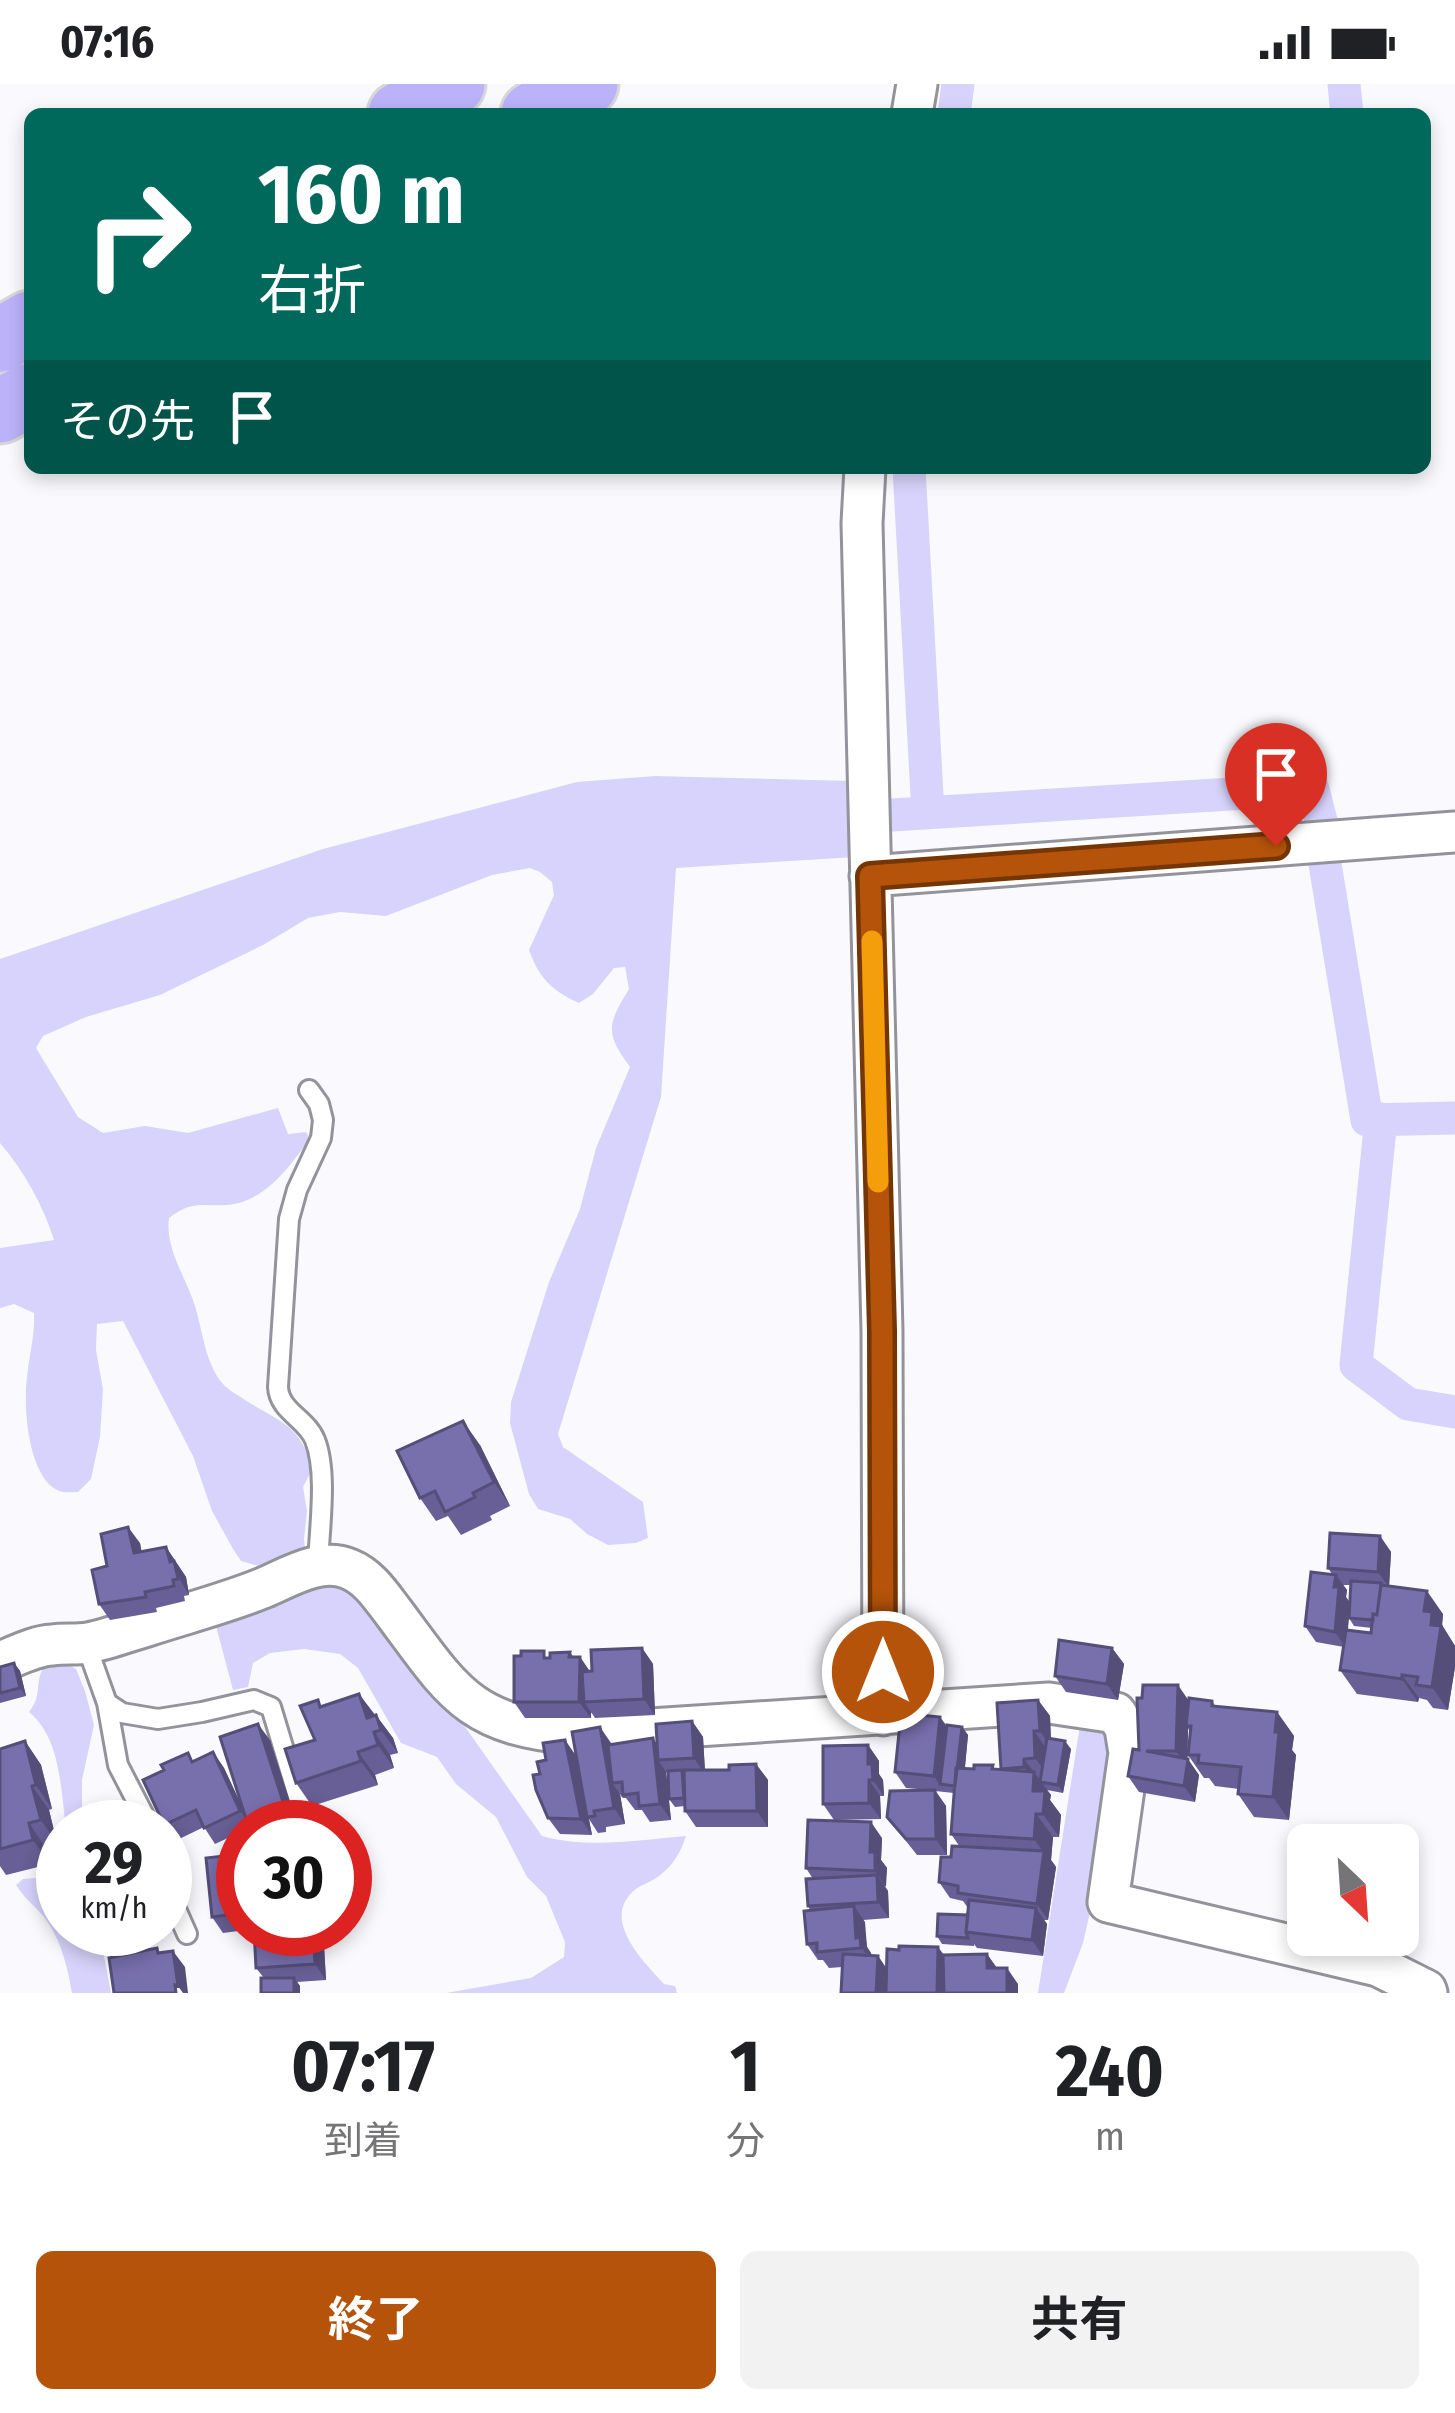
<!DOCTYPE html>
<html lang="ja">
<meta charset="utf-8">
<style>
:root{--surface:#fff;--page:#f2f2f2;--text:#202124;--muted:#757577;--accent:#b45309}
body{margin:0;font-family:"Fira Sans Condensed","Noto Sans JP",sans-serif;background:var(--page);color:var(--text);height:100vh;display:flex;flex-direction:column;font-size:45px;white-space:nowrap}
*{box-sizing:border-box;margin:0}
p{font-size:39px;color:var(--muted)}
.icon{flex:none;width:66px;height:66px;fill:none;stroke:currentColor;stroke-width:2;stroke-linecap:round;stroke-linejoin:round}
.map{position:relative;height:1909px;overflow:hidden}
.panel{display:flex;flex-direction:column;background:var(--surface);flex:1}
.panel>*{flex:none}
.guide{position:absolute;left:24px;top:24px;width:1407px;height:366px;border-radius:18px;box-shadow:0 6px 18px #0003;background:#00695c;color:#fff;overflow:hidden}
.needle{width:78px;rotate:155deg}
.tools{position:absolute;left:1287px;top:1740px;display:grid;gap:24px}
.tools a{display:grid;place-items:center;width:132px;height:132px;border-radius:18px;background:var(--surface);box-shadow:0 6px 18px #0003;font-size:60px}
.speed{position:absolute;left:36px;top:1716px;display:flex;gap:24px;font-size:60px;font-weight:700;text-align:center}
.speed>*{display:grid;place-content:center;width:156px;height:156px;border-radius:50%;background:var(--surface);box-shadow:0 6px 18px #0003;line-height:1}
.speed small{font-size:30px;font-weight:400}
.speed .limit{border:18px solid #d22;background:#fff;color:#111}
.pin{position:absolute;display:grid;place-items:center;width:102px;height:102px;color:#fff;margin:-123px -51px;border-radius:50% 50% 50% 0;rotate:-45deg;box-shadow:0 0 12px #0007}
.pin .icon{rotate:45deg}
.me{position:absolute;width:132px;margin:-66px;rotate:0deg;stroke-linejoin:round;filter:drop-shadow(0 0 9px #0008)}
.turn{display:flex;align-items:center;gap:42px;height:252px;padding:0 36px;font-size:54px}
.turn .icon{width:156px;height:156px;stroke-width:2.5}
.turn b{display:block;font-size:84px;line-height:102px}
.then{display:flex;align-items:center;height:114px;padding:0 36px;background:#0003;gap:24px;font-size:45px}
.eta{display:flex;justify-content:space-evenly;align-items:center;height:204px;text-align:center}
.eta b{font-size:72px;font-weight:700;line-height:84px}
.action{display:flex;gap:24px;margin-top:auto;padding:24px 36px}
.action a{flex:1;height:138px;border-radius:18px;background:var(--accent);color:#fff;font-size:48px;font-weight:700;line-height:138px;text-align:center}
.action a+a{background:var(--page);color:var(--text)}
.status{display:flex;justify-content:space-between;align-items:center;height:84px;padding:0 60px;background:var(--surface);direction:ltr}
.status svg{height:33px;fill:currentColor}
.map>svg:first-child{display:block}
.water{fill:#d7d3fc}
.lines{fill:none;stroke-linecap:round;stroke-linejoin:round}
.canal{stroke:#d7d3fc;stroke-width:33}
.service-casing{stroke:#93939b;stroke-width:24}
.minor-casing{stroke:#93939b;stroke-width:45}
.trunk-casing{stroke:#d7d7d8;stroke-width:69}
.service{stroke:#fff;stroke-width:18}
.minor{stroke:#fff;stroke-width:39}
.trunk{stroke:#bcb2fa;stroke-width:63}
.wall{fill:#675f95;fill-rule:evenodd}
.shaded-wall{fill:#544e79}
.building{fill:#786fad;stroke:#544e79;stroke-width:3}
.route-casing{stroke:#753606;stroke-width:30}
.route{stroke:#b45309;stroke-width:21}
.slow{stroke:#f59e0b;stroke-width:21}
</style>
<div class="status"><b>07:16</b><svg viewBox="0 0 49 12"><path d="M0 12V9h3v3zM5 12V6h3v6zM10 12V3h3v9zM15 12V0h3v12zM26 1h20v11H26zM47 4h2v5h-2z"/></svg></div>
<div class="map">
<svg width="1455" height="1909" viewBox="0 0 1455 1909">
<rect width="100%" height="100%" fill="#fafafe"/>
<path class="water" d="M655,692L853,697L855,773L676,784L661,1013L558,1350L563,1363L643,1418L648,1454L636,1459L608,1461L587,1450L570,1435L538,1425L529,1410L510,1339L511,1318L549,1198L580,1125L596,1064L630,983C605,949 607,941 629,905L625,883L614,884L593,910L579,919C552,907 539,894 529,866L554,811L552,798L540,788L530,784L492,791L386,832L340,828L308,834L263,861L160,911L86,933L43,952L36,964L78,1033L103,1049L145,1042L188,1049L278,1024L288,1050L306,1048L308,1051L307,1059C288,1084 268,1113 234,1120C207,1125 196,1113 169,1134C165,1165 186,1193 195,1222C203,1248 205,1279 223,1300C228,1306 238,1311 245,1316C280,1338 302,1341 312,1386L303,1403L307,1427L304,1455L306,1475L354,1505L454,1627L542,1752C587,1765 639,1756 686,1752C680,1771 670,1786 653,1796C648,1799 641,1801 636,1805C599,1834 643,1877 664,1900L675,1902L677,1909H446L531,1894L564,1873L565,1858L546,1812L527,1793L496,1733L456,1700L437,1673L401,1659L358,1584L340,1570L304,1565L270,1569L253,1579L248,1603L233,1606L216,1542L272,1486L241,1477L233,1465L212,1427L193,1372L123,1237L97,1240L96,1266L103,1305L100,1353L91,1395L78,1408C72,1408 64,1409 59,1407C28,1394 23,1323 27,1294C29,1271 35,1252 34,1229L14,1220L0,1224V1164L54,1156C43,1121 24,1087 0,1059V875L323,765L577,698Z
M62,1577L76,1585L85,1607L94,1641L82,1696V1743H66C60,1702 61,1655 29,1628C43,1611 34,1598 44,1583Z
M1081,1635L1100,1642L1112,1652L1106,1757L1083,1859L1064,1909H1038Z
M63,1782V1845H99L111,1909H72C67,1881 61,1855 43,1832C34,1821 23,1813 16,1801L23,1795L49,1793Z"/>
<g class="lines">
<path class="canal" d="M1344,0L1347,30
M954,30L958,0
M909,384L928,729
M843,734L1313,705L1322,741
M1324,774L1367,1036L1455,1034
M1381,1035L1356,1281L1408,1320L1455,1328"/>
<defs>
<path id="service" d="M309,1006L319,1020L323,1036L321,1054L297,1106L289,1135L278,1303C279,1327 307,1335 315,1356C328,1389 319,1446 318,1482
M86,1560L107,1619L122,1629L158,1635L202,1628L254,1616L271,1623L303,1729
M107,1619L118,1681L150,1743
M165,1774L171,1814L187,1850"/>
<path id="minor" d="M912,30L917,0
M865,384L862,439L882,1247L883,1631
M870,792L1455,748
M0,1578C16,1572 34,1562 52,1561C64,1559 76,1561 88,1559C109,1555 129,1547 150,1541C187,1529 226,1519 263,1504C289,1493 320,1473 349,1485C369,1493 381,1512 394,1529C453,1608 468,1641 574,1650L1049,1619L1116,1629L1125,1644L1129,1669L1108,1818L1378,1882L1426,1906L1427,1909"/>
<path id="trunk" d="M400,30L453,0
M533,30L586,0
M0,256L30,239
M0,327L30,311"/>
</defs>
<use href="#service" class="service-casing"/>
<use href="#minor" class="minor-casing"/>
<use href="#trunk" class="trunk-casing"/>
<use href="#service" class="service"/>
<use href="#minor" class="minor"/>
<use href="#trunk" class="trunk"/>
</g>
<path class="wall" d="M480,1361L510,1422L490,1432L492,1436L461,1451L448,1432L436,1437L420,1414Z
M1380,1452L1391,1468L1389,1502L1443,1530L1442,1541L1455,1562V1583L1448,1626L1433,1624L1427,1616L1419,1614L1418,1618L1357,1610L1340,1586L1344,1563L1316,1558L1305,1542L1332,1490L1328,1484ZM1343,1501H1351L1350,1519L1346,1513L1347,1506ZM1349,1531V1534L1354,1542L1372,1544L1371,1549L1348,1546Z
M140,1459L141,1468L166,1463L186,1493L189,1511L184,1512L185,1517L156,1524L157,1528L110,1536L99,1520L107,1482Z
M642,1564L653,1580L655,1631L595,1634L591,1628V1634H525L514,1618L521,1572L550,1574L570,1568L573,1573H580L590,1588Z
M1112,1564L1124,1580L1118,1616L1066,1608L1055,1592Z
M14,1579L20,1587L26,1612L0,1619V1583Z
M359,1610L393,1654L398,1669L390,1671L394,1684L375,1691L378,1701L312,1722L296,1699L315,1656L322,1622Z
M1038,1616L1050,1632L1051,1654L1071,1665L1063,1709L1047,1706L1051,1711L1050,1716L1061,1731L1059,1753H1053L1051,1776L1056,1783L1048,1836H1044L1047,1840L1043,1872L977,1864L974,1860V1862L942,1860L937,1852L968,1831V1824L963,1817L950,1814L939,1798L951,1773L960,1763L951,1750L954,1709L935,1707L946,1722L947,1771H917L887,1733L929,1706L906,1704L895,1688L947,1642L962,1643L968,1651L965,1684L974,1685L993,1681L995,1685L1002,1686Z
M1189,1617H1212L1216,1623L1277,1628L1294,1652L1292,1666L1296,1671L1289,1736L1254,1733L1238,1710L1239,1705L1215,1702L1209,1694H1204L1188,1671L1190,1648L1188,1644L1187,1675L1199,1691L1195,1718L1139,1708L1128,1692L1139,1666Z
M692,1637L703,1653L705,1686H729L756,1680L768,1696V1743H696L685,1727V1722L675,1723L669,1715L668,1690L666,1688L671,1736L650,1738L642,1726H635L626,1714H623L620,1710L625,1740L606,1743V1748L598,1749L589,1735L592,1751L560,1750L548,1734L540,1690L546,1676L565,1656L576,1672L600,1643L611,1661L657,1660Z
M270,1656L298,1743H243V1747L215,1760L204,1743L175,1757L165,1743L143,1696L213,1668L224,1684L243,1726Z
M25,1657L41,1681L52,1725L49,1726L57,1759L45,1763L50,1780L6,1791L0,1782V1665Z
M868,1661L879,1677V1690L883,1696L884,1712H880L881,1735L834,1736L823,1720Z
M882,1754L881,1776L887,1784L885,1803L888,1807L889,1834L863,1836L867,1863L872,1871L878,1872L886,1884L944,1871L987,1870L997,1884L1018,1900V1909H841L842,1883L829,1884L823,1876H818L807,1860L810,1826L808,1822L813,1795L806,1784Z
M243,1770V1845H254L223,1849L212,1833Z
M323,1845L326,1896L297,1898L300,1902L264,1894L256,1884Z"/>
<path class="shaded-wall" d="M463,1337L480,1361L510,1422L494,1398Z
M128,1443L140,1459L145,1485L134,1469Z
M1380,1452L1391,1468L1389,1503L1378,1488Z
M166,1463L186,1493L189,1511L170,1478Z
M1336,1491L1347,1506L1346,1513L1350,1519L1346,1564L1335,1548Z
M1427,1507L1443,1530L1442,1541L1455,1562V1583L1448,1626L1432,1603L1424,1527Z
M642,1564L653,1580L655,1631L644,1615Z
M1112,1564L1124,1580L1118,1616L1107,1600Z
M570,1568L580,1583V1573L591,1589L584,1618L591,1628V1634L579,1618Z
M14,1579L20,1587L26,1612L20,1604Z
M1402,1591L1419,1614L1418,1618L1402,1595Z
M1178,1601L1189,1617L1187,1683L1176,1667Z
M359,1610L376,1633L367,1634Z
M1038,1616L1050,1632L1051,1663L1040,1647Z
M1277,1628L1294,1652L1292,1666L1296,1671L1289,1736L1273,1713Z
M376,1631L393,1654L398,1669L381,1646Z
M940,1633L952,1649L940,1700L945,1708L934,1692Z
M692,1637L703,1653L705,1690L694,1674Z
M258,1640L270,1656L298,1743L287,1730Z
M600,1643L611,1659L618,1698L612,1699L620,1710L625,1740L614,1724Z
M962,1643L968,1651L962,1711L956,1703Z
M1034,1647L1045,1663L1047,1690L1035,1674Z
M374,1648L390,1671L394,1684L378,1661Z
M653,1654L664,1670L658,1676L666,1688L671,1736L660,1720Z
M565,1656L576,1672L592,1751L581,1735Z
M25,1657L41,1681L52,1725L36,1701Z
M1065,1657L1071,1665L1063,1709L1058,1701Z
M868,1661L879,1677V1690L883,1696L884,1712L873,1696L868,1680Z
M213,1668L224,1684L249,1737L240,1727Z
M358,1668L375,1691L378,1701L361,1677Z
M1024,1675L1051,1711L1050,1716L1061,1731L1059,1753L1043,1730L1033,1707L1034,1697L1024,1683Z
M1188,1675L1199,1691L1195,1718L1184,1702Z
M756,1680L768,1696V1743L757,1727Z
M869,1696L880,1712L881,1735L869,1719Z
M32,1702L49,1726L57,1759L41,1736Z
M935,1706L946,1722L947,1771L936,1755Z
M1036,1730L1053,1753L1051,1776L1056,1783L1048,1836L1037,1820L1044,1769L1034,1755Z
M871,1738L882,1754L881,1776L887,1784L886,1803L875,1787L870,1768Z
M29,1739L45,1763L50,1780L33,1756Z
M877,1791L888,1807L889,1834L878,1818Z
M854,1822L865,1838L867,1863L871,1869L872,1880L856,1854Z
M1036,1824L1047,1840L1043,1872L1032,1856Z
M313,1845H323L326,1896L315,1880Z
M938,1863L950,1879L948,1909H937Z
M173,1867L185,1883L188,1909H183L178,1902Z
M987,1870L998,1886L987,1884Z
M878,1872L889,1888L888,1909H876Z
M1007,1884L1018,1900V1909H1007Z
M294,1894L300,1902V1909H294Z"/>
<path class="building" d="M463,1337L494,1398L473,1409L475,1413L445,1428L435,1407L420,1414L397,1367Z
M128,1443L134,1469L166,1463L170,1478L174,1477L178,1495L173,1496L174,1502L145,1508L146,1513L99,1520L92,1486L107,1482L101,1450Z
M1330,1449L1380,1452L1378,1488L1328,1484Z
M1311,1488L1336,1491L1334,1503H1339L1335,1548L1305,1542Z
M1351,1497L1381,1499L1377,1531L1373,1530V1536L1349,1534Z
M1381,1501L1427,1507L1424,1527L1432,1528L1431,1541L1441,1542L1432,1603L1416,1601L1418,1593L1402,1591V1595L1340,1586L1346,1546L1371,1549L1373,1530L1377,1531Z
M1059,1556L1112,1564L1107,1600L1055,1592Z
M642,1564L644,1615L584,1618L582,1588L592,1587L591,1566Z
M521,1567H544V1574H550V1569L570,1568L569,1573H580L579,1618H514V1572H521Z
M14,1579L20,1604L0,1609V1583Z
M1143,1601H1178L1176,1667H1146L1188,1675L1184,1702L1128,1692L1133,1665L1139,1666L1137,1614H1142Z
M359,1610L367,1634L376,1631L381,1646L374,1648L378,1661L358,1668L361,1677L296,1699L285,1665L315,1656L300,1622L318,1616L320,1623Z
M1189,1614L1212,1617V1622L1277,1628L1275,1648H1279L1273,1713L1238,1710L1241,1683L1198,1679L1199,1671H1188L1191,1642H1186Z
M1038,1616L1040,1647H1034L1035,1674L1024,1675V1683L1001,1685L997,1619Z
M901,1629L940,1633L934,1692L895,1688Z
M692,1637L694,1674L658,1676L656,1640Z
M258,1640L287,1730L278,1733L277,1729L247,1738L220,1653Z
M947,1641L962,1643L955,1702L940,1700Z
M600,1643L614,1724L594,1727L595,1732L587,1733L572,1648Z
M653,1654L660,1720L639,1722L638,1709L623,1711L622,1698L612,1699L608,1661Z
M1047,1654L1065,1657L1058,1701L1040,1698Z
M565,1656L581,1735L548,1734L536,1706L533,1691L540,1690L537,1678L546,1676L543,1659Z
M25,1657L36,1701L32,1702L41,1736L29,1739L33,1756L0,1765V1665Z
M868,1661V1680H872L873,1696H869V1719L823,1720V1662Z
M213,1668L240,1727L204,1744L196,1726L164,1741L143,1696L164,1686L161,1681L188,1669L192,1678Z
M756,1680L757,1727H685L684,1686H729V1681Z
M974,1681H993L992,1685L1034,1688L1033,1707H1045L1043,1730H1036L1034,1755L951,1750L956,1684L974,1685Z
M682,1686L684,1714L669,1715L668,1687Z
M935,1706L936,1755H906L887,1733L890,1707Z
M808,1736L871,1738L870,1768H875V1787L806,1784Z
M952,1762L1044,1767L1037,1820L958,1809V1802L939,1798L941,1773H951Z
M243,1770V1829L212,1833L206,1774Z
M877,1791L878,1818L808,1822L806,1795Z
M969,1816L1036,1824L1032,1856L966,1848Z
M854,1822L856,1854L860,1853L861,1864L817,1868V1859L807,1860L804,1827Z
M938,1830L968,1831L966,1848L968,1854L937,1852Z
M254,1845H313L315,1880L256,1884Z
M899,1862L938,1863L937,1909H886L887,1865L899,1866Z
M157,1864L158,1869L173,1867L178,1902L175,1901L176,1909H114L109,1874Z
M843,1870L878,1872L876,1909H841Z
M987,1870V1884H1007V1909H944L943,1871Z
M261,1894H294V1909H261Z"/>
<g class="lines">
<defs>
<path id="route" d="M883,1588L882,1247L870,792L1276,762"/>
</defs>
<use href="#route" class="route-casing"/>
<use href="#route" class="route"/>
<path class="slow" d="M872,857L878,1098"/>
</g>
</svg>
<div class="tools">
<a><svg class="needle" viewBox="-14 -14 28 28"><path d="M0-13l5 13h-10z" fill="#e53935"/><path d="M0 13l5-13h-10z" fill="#757577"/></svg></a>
</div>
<div class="speed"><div>29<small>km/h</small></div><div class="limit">30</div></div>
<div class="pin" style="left:1276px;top:762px;background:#d93025"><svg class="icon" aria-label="arrive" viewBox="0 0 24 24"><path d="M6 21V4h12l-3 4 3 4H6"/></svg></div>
<svg class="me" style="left:883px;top:1588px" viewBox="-20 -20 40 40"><circle r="17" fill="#b45309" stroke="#fff" stroke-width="3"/><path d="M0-11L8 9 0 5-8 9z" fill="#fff"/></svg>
<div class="guide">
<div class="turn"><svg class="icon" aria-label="right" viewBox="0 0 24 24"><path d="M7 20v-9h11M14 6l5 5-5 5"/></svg><div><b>160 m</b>右折</div></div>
<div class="then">その先<svg class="icon" aria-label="arrive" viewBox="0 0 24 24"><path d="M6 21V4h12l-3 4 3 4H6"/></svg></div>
</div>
</div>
<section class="panel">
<div class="eta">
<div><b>07:17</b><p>到着</p></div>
<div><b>1</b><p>分</p></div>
<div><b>240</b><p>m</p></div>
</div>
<div class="action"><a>終了</a><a>共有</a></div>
</section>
